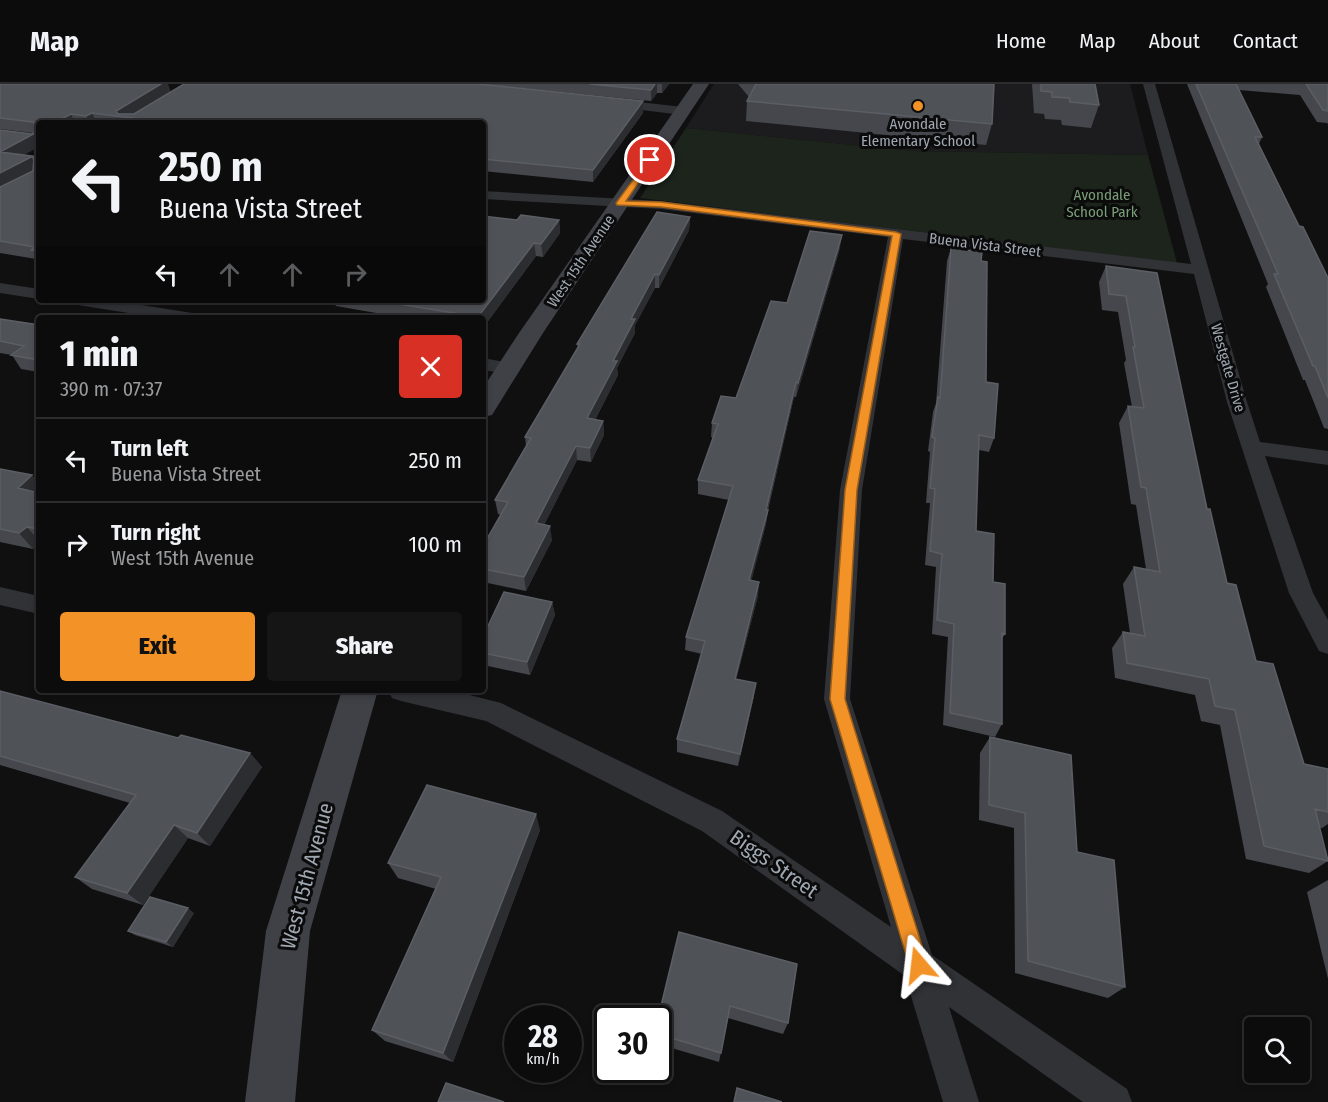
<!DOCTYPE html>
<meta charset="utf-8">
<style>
:root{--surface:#0c0c0d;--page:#151516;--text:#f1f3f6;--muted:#9a9b9d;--line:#2c2c2e;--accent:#f39226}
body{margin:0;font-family:"Fira Sans Condensed",sans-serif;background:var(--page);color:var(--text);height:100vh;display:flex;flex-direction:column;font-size:22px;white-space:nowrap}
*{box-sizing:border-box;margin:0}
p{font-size:20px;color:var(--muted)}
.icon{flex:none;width:33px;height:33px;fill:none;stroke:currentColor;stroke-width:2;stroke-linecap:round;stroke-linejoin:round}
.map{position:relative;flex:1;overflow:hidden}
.drawer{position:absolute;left:36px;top:231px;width:450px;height:378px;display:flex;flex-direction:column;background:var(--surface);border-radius:6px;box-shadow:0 3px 9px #0003,0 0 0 2px var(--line)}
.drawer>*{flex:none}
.banner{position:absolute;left:36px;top:36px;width:450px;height:183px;border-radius:6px;box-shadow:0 3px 9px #0003,0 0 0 2px var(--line);background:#0c0c0d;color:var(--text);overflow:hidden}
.controls{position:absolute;left:1244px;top:933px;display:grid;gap:12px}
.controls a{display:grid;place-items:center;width:66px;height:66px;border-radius:6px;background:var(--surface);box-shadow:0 3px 9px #0003,0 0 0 2px var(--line);font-size:30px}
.speed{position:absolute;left:504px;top:921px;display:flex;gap:12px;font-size:30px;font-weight:700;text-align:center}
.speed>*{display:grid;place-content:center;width:78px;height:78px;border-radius:50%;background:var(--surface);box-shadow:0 3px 9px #0003,0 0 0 2px var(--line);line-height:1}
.speed small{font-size:15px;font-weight:400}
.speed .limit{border:3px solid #111;border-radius:9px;background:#fff;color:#111}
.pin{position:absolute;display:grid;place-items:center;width:51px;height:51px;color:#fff;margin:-26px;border:3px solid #fff;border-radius:50%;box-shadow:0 2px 6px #0007}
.me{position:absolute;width:66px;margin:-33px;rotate:343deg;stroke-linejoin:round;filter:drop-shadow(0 0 4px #0008)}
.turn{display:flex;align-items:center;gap:21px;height:126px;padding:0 24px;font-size:27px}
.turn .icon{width:78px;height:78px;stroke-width:2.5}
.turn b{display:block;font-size:42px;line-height:51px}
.lanes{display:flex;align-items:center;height:57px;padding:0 24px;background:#0003;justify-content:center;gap:30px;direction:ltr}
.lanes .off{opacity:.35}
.round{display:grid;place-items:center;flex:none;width:63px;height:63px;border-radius:6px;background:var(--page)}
.overview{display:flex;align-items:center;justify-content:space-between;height:102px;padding:0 24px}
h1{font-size:36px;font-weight:800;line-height:45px}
.cta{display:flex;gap:12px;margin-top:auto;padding:12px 24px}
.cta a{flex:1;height:69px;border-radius:6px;background:var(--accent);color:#111;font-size:24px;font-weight:800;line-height:69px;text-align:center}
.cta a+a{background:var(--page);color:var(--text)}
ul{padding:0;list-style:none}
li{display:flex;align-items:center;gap:18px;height:84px;padding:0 24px;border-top:2px solid var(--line)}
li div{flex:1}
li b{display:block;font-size:22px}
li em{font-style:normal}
header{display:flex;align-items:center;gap:36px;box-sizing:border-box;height:84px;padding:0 30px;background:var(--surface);border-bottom:2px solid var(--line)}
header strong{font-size:28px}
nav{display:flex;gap:33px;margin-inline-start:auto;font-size:21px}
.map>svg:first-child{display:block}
.built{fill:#1c1c1e}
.green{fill:#1c241c}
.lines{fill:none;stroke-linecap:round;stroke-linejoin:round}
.street{fill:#313236;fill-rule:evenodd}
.secondary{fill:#3f4146;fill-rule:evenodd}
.wall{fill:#45474c}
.shaded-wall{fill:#2c2d30}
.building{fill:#4f5257;stroke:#5b5f65;stroke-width:1.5}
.route{fill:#f39226;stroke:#9e5f19;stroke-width:1.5}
.poi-dot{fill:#f39226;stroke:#0b0b0c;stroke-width:2}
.labels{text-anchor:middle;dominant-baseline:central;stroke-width:6;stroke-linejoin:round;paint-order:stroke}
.far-poi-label{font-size:15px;fill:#a0a8b2;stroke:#0b0b0c}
.far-park-label{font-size:15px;fill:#7a9e77;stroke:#0b0b0c}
.far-street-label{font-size:15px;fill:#a0a8b2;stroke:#0b0b0c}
.near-street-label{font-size:21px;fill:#a0a8b2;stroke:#0b0b0c}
</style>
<header>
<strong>Map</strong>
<nav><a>Home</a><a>Map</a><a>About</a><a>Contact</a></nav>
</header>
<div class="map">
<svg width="1328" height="1018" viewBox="0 0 1328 1018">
<rect width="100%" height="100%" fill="#101011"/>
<path class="built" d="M714,0H1130L1148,71L913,67L686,44Z"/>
<path class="green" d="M686,44L913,67L1148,71L1177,179L640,114Z"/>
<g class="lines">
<path class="street" d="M1143,0H1155L1247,318L1260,358L1328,367V381L1265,372L1313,509L1328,536V570L1319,567L1289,509L1227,318L1194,190L903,155L862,406L850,615L932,871L1127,1005L1132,1018H1083L949,923L979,1018H943L905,892L702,747L486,637L401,617L392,614L388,606H450L501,619L722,727L891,843L824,615L840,406L888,153L661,125L483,115V107L661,117L1191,180Z
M612,15L683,23L689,27L683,31L608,22L606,19Z
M0,199L39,205V215L0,209Z
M70,216H110L192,229L198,230L201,234H160L78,221Z
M483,274L516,280L518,284L516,288L509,290L483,286Z
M0,503L39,512V530L0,521Z"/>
<path class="secondary" d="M693,0H709L543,249L492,331L483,333V304L519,249Z
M342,606H378L310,847L295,1018H245L266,847Z"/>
</g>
<path class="wall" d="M0,0L171,8L643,17V29L593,98L483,87V39H39L23,71L39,73V179L36,175L0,169V46L32,50L33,49L0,45Z
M479,0H669L662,9H657L651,17Z
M738,0H994L992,40L986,61L746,37L747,17L749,13Z
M1032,0H1095L1099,21L1091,44L1062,41L1061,36L1045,35L1044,30L1034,29Z
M1187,0H1328V40L1327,39L1317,38L1300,11L1239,6L1262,53L1259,60L1299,142L1328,194V345L1324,344L1305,296H1303L1266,203L1268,200Z
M690,133L689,146L659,204H655L635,241V249L617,284L618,291L595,336L603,337L604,351L591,378L577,376L544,441L552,456L526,507L483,498V462L501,431L498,430L495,416L526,362L525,353L578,265L577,260Z
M517,136H559L560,149L543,173L536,172L483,244V234H405L336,222L335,220L310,216H483Z
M840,164L796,313H794L768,426L766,440L751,497L758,512L736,595L754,612L738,682L677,668V655L702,570L685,566L686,553L729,416L698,410V396L713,354L711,353L712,339L736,314L787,219Z
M951,164L981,177L986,298L994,354L989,368L979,366L976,447L993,498L1005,550L1002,555V640L995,653L943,641L948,553L932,550L936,483L925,481L930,419H926L930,368L928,367L933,328L936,319L947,177Z
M1106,182L1157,189L1207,425L1227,499L1256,577L1304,680L1328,685V740L1322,744H1320L1328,777L1309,789L1246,775L1220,641L1201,637L1195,611L1115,594L1112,564L1123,548L1130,549L1123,500L1134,483L1146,485L1136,421L1131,420L1119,339L1128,322L1132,323L1124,279L1126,276L1118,228L1102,226L1099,198Z
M0,235L39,241V288L21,285L12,271L0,269Z
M0,385L32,391L39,400V459L33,465L0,458Z
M552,518L555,531L530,591L483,581V541L488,542Z
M0,607L178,654L250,669L262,683L210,762L188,754L143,821L92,805L75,793L130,719L0,681Z
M990,653L1077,768L1125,903L1108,914L1015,889L1014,744L979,736L980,669Z
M540,746L453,978L385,957L372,946L436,805L398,794L388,779Z
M1328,796V895L1307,808Z
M194,829L173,863L135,851L128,847Z
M679,848L788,939L783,950L728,934L719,978L658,960V934Z"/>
<path class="shaded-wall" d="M161,0H168L171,8L130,34L119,32L116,27Z
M655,0H657V9L651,17V6Z
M662,0H669L662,9Z
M643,17V29L593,98V86Z
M92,29L97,39H90L86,32Z
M71,30L75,39H54Z
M39,47V63L7,80L0,68Z
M31,73L38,85L0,105V89Z
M690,133L689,146L659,204V191Z
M559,136L560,149L543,173L541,160Z
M842,151L840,164L796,313L798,299Z
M534,159L536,172L483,244V234H479L478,233Z
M655,190V204L635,241V249L617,284L618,291L588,349L587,334L631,235Z
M796,298L794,313L764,440L766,426Z
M603,337L604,351L591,378L590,364Z
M576,362L577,376L538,453L536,439Z
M32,391L39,400V412L18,404Z
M768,426L766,440L748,510L749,496Z
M550,442L552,456L526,507L524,493Z
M27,443L39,457V459L33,465L19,449Z
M759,498L758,512L733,608L735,595Z
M552,518L555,531L530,591L527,578Z
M756,599L754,612L738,682L740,670Z
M250,669L262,683L210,762L197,749Z
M536,730L540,746L453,978L443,969Z
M174,741L188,754L143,821L127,809Z
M188,824L194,829L173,863L166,858Z"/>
<path class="building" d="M0,0H161L116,27L118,30H134L184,0H478L643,17L593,86L483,75V39H173L92,29L86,32L71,30L54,39H39V47L0,68V46L32,50L35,48V40L33,38L0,34Z
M590,0H655L651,6Z
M756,0H994L992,40L747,17Z
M1041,0H1095L1099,21L1070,18L1069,14L1052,13V8L1041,7Z
M1196,0H1236L1262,53H1255L1299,142L1303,143L1328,194V314L1315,282H1313L1274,190H1278Z
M1306,0H1328V27L1323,26Z
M0,68L39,73V167L31,166L35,163L0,157V103L33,87L34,73H31L0,89Z
M657,128L690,133L659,191L655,190L631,235H635L613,277H617L587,334L603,337L590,364L576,362L536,439L550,442L524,493L483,485V462L508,418L495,416L531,354L525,353L580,260H577Z
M521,131L559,136L541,160L534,159L478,233L374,216H483V132L517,136Z
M810,147L842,151L798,299L796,298L766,426H768L749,496L759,498L735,595L756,599L740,670L677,655L705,557L686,553L733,402L698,396L718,340L712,339L721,312L736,314L771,217L787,219Z
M951,164L982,168L981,177L987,178L986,298L998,300L994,354L979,351L976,447L994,450L993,498L1005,500V550L1002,549V640L950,629L954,540L937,536L942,470L930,467L935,405L930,404L935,354L932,353L938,313L940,314Z
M1106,182L1157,189L1207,425H1210L1227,499L1236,501L1256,577L1273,580L1304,680L1328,685V728L1315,725L1328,777L1264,762L1235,626L1215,622L1209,595L1127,579L1123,548L1145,552L1134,483L1160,488L1146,404L1141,403L1128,322L1144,324L1133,263H1135L1126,212L1109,210Z
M0,235L39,241V276L11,271L24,262L0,257Z
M0,385L32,391L18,404L39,409V445L27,443L19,449L0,445Z
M504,508L552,518L527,578L483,569V541L488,542Z
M0,607L178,654L181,651L250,669L197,749L174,741L127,809L75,793L136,711L0,672Z
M990,653L1071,671L1077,768L1114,776L1125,903L1028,877L1025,729L989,721Z
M427,701L536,730L443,969L372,946L441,793L388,779Z
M150,813L188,824L166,858L128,847Z
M679,848L797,880L788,939L730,922L721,969L658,950V934Z
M446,999L504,1018H438Z
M737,1004L782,1018H734Z"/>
<path class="route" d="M650,73L654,76L626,117L661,118L896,148L901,150L857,406L845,615L928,881L925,888L919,891L912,888L909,881L830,615L845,406L892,152L661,123L617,121L616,119Z"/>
<circle class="poi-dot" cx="918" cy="22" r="6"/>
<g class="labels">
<g class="far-poi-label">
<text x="918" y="40">Avondale<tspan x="918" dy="17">Elementary School</tspan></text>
</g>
<g class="far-park-label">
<text x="1102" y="111">Avondale<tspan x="1102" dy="17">School Park</tspan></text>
</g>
<g class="far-street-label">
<text transform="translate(985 161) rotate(7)">Buena Vista Street</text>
<text transform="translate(581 177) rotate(-56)">West 15th Avenue</text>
<text transform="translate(1228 284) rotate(74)">Westgate Drive</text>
</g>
<g class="near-street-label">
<text transform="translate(774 780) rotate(35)">Biggs Street</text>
<text transform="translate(307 792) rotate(-75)">West 15th Avenue</text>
</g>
</g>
</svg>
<div class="controls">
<a><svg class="icon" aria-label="search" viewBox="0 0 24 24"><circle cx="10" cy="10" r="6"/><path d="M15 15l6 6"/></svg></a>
</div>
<div class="speed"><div>28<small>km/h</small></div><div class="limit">30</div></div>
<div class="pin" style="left:650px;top:76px;background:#d93025"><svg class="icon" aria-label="arrive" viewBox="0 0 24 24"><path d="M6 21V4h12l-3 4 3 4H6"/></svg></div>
<svg class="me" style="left:919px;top:881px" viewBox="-20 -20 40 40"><path d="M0-17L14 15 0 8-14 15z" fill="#f39226" stroke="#fff" stroke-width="4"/></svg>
<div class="banner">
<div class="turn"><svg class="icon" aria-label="left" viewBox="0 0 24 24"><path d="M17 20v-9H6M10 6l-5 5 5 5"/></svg><div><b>250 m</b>Buena Vista Street</div></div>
<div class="lanes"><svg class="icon" aria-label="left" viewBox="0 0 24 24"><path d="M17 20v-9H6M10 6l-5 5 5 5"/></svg><svg class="icon off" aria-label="ahead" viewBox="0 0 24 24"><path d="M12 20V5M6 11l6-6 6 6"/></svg><svg class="icon off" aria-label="ahead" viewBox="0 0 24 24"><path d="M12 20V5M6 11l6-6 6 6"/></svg><svg class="icon off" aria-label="right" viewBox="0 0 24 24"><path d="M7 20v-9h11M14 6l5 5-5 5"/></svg></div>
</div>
<section class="drawer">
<div class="overview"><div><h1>1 min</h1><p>390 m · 07:37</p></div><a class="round" style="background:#d93025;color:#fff"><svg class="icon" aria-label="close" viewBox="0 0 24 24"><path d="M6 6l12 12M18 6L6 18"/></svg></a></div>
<ul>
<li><svg class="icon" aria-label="left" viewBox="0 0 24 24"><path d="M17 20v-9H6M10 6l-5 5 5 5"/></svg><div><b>Turn left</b><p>Buena Vista Street</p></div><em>250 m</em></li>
<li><svg class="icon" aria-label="right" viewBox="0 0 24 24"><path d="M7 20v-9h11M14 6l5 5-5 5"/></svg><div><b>Turn right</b><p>West 15th Avenue</p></div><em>100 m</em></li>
</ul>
<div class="cta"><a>Exit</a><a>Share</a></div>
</section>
</div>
